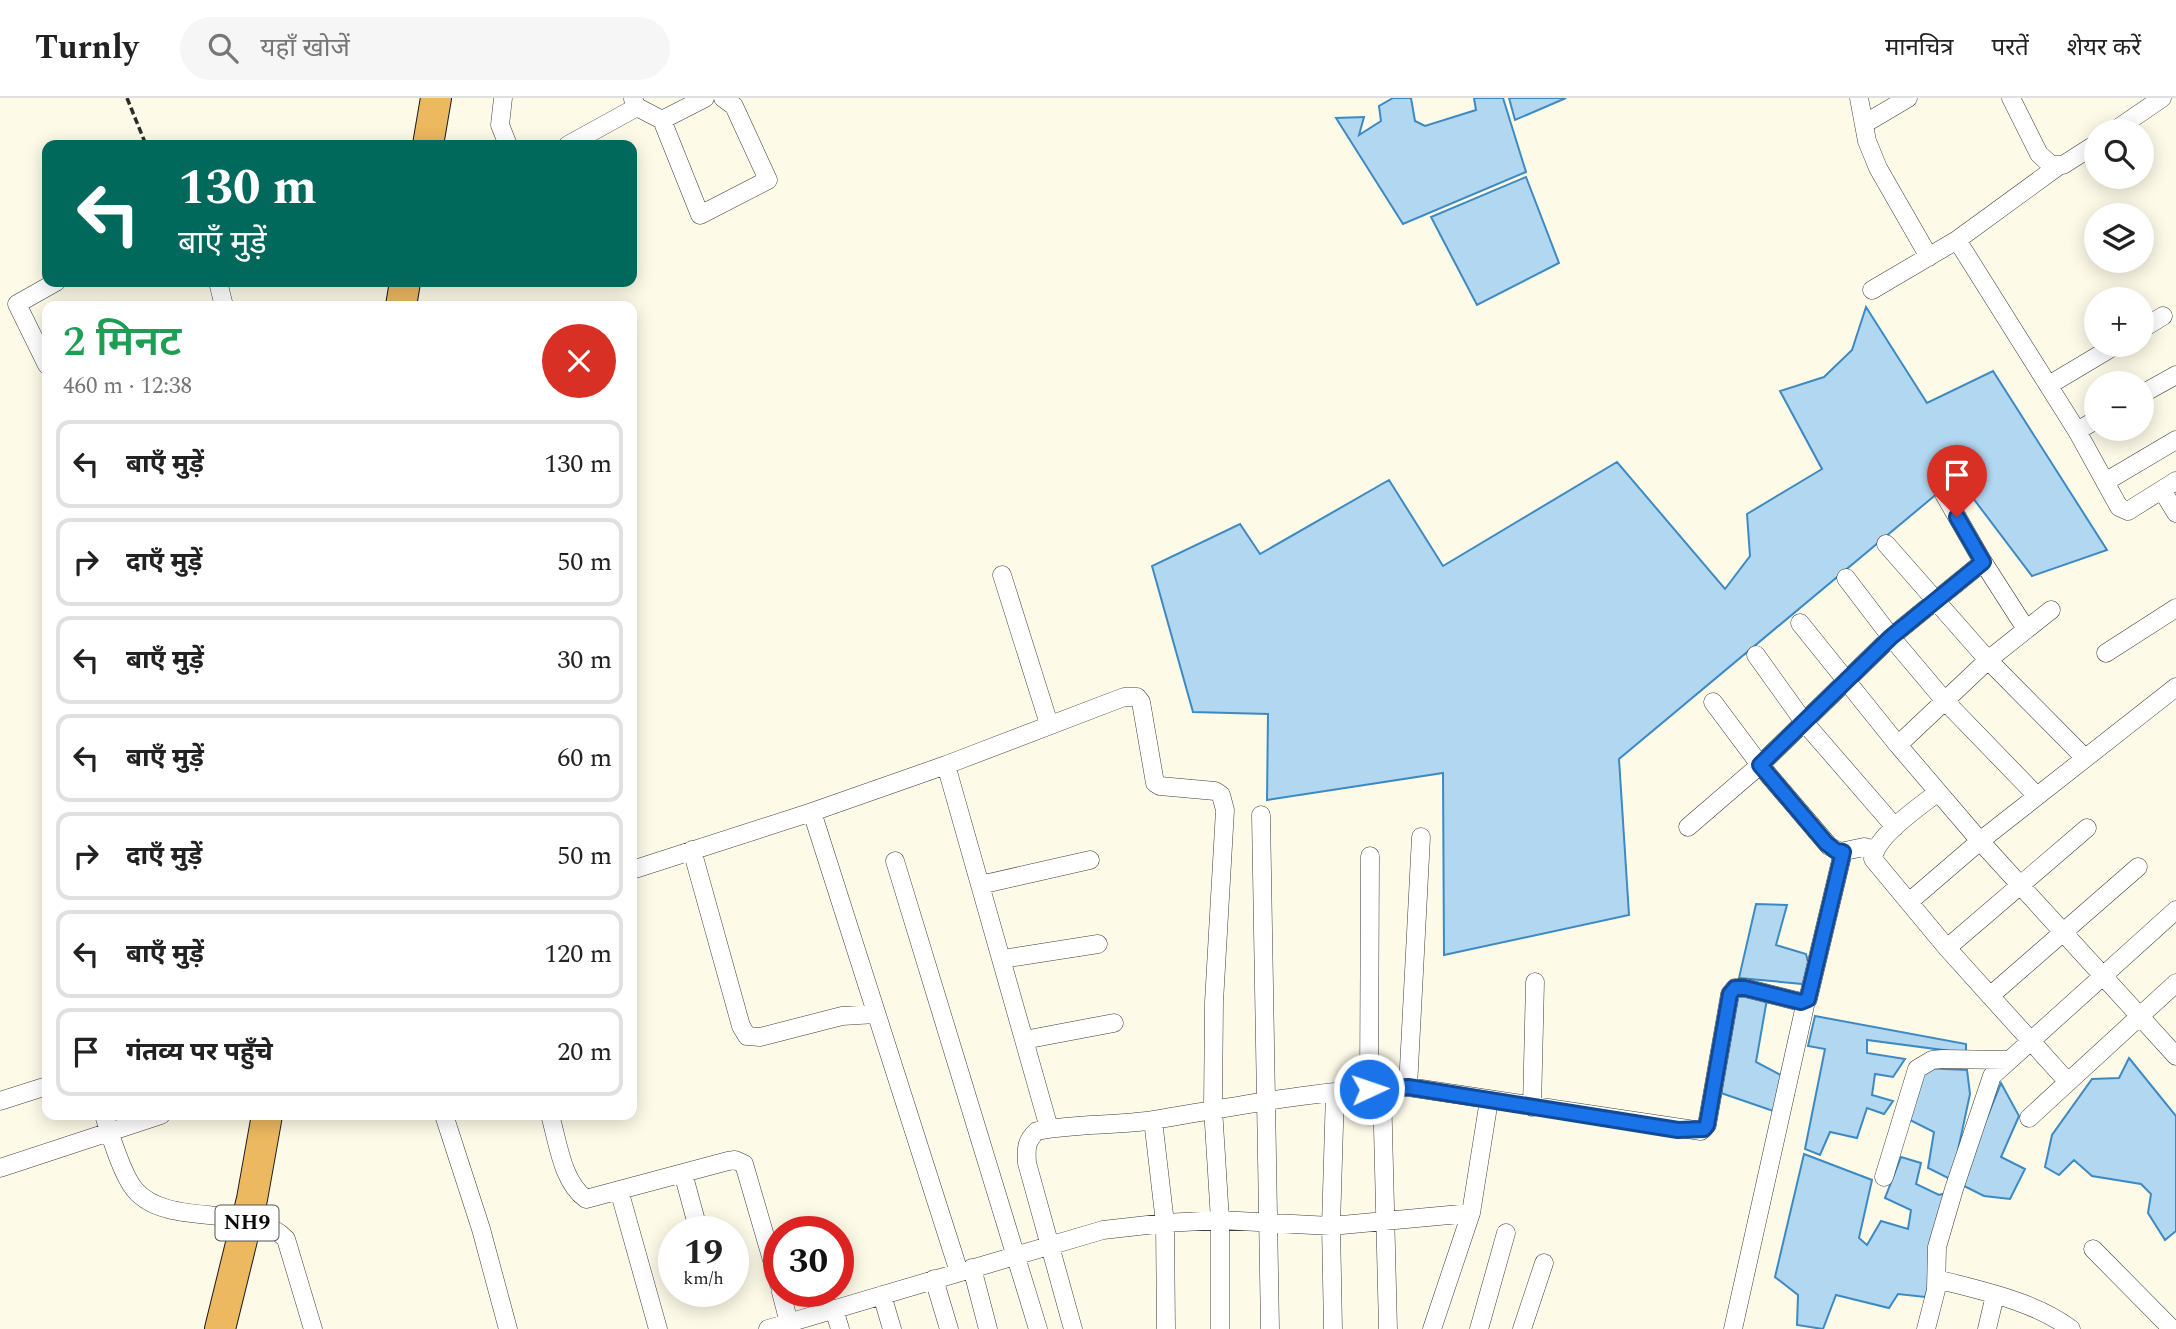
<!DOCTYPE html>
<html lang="hi">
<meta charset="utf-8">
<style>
:root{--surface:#fff;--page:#f6f6f6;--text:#222;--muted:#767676;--line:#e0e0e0}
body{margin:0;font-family:Spectral,"Noto Sans Devanagari",serif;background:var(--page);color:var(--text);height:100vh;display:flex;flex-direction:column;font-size:26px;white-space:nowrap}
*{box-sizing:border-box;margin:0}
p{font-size:23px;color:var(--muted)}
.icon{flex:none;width:38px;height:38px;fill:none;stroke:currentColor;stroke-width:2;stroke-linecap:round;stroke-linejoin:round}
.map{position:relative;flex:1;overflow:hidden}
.side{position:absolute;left:42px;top:203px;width:595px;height:819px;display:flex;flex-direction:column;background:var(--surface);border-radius:14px;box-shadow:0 4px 18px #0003}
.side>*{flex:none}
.hud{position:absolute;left:42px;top:42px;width:595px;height:147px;border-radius:14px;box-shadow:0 4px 18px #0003;background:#00695c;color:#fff;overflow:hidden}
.controls{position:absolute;left:2084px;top:21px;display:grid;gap:14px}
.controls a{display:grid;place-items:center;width:70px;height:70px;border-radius:50%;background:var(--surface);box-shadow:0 4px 18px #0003;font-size:35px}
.speed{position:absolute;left:658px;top:1118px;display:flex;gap:14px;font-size:35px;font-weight:700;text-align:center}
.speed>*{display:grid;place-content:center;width:91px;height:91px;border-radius:50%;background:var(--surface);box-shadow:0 4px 18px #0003;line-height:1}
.speed small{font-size:18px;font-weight:400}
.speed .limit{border:10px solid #d22;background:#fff;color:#111}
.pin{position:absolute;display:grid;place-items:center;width:60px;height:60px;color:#fff;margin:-72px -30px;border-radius:50% 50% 50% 0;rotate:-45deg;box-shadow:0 0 7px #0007}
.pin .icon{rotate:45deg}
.me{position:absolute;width:77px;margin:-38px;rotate:87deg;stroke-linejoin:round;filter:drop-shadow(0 0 5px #0008)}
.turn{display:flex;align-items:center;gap:24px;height:147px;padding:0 21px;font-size:32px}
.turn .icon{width:91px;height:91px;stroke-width:2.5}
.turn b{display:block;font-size:49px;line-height:60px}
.round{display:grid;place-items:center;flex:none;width:74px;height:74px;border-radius:37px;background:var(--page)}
.overview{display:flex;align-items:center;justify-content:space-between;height:119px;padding:0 21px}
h1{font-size:42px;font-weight:600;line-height:52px;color:#1e9e55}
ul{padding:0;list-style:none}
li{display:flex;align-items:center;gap:21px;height:88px;margin:0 14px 10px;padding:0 7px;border:4px solid var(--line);border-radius:14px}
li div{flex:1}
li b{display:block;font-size:26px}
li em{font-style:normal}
header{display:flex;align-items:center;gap:42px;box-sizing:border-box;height:98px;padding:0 35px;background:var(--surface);border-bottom:2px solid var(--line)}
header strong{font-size:33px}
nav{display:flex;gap:38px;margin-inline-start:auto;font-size:24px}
.search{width:490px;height:63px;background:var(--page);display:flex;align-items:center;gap:18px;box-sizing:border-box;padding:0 24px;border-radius:38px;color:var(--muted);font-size:26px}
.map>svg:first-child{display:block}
.water{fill:#b1d7f1;stroke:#3d8ac3;stroke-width:2}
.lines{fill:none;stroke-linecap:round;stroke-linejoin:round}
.minor-casing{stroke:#3d3d3d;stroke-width:19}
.trunk-casing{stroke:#1b1b1b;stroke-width:32}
.path{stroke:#2c2c2c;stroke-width:3.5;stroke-dasharray:7 3.5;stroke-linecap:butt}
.minor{stroke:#fff;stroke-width:18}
.trunk{stroke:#ecb860;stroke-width:30}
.route-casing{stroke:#114b97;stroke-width:18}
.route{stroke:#1a73e8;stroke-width:12}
.labels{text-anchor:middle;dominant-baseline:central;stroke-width:7;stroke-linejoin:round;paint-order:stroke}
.shield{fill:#fff;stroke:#545454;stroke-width:2}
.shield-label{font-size:21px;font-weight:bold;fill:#0a0a0a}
</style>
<header>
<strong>Turnly</strong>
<div class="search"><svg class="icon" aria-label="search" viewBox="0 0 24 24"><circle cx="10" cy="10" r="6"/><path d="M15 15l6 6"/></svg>यहाँ खोजें</div>
<nav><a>मानचित्र</a><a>परतें</a><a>शेयर करें</a></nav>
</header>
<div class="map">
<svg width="2176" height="1231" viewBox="0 0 2176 1231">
<rect width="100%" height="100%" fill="#fdfae8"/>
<path class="water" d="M1393,0H1411L1415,23L1425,28L1476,12L1474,0H1503L1526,74L1403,126L1336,20L1364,19L1359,37L1381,23L1379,8Z
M1509,0H1566L1515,22Z
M1526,79L1559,165L1477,207L1431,119Z
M1866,209L1927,305L1993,273L2107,452L2032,478L1957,379L1619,661L1629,817L1444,857L1443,675L1267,702L1268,616L1193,614L1152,468L1240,426L1260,456L1389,382L1443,468L1617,364L1725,491L1750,458L1747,416L1822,371L1780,293L1824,279L1852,252Z
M1756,806L1787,807L1776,847L1806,856L1814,887L1739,880Z
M1727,894L1767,901L1756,964L1790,982L1779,1015L1721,995Z
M1815,918L1966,946V955L1867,942V955L1905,961L1893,979L1875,976L1872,997L1893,1003L1884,1016L1867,1010L1857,1040L1830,1034L1820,1057L1805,1051L1825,951L1808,948Z
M2129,960L2176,1018V1133L2165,1142L2148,1115L2151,1096L2141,1086L2092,1078L2074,1062L2059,1077L2045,1069L2052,1037L2092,981L2119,980Z
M1924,970L1967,972L1970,996L1958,1052L1971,1059L2001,985L2019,1018L2001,1059L2025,1071L2010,1101L1984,1098L1928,1070L1934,1034L1906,1020Z
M1804,1056L1872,1082L1859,1140L1867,1147L1881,1123L1908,1131L1911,1112L1885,1100L1901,1059L1921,1065L1916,1086L1939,1097L1959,1091L1925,1199L1898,1196L1889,1210L1836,1197L1823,1231L1797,1227L1798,1197L1775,1179Z"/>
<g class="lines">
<defs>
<path id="minor" d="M503,0L500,27L508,47
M1859,0L1867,43L1878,70L1929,159
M2011,0L2039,56L2051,67H2063L2096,46
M637,9L662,22L700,117L768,82L734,8L723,0
M662,22L705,0
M1864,26L1908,0
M2114,33L2162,0
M568,47L637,9L633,1
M1957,142L2077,333L2119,409L2128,413L2176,383
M218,184L224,208
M1872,192L1957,142L2057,69
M2142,231L2163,218
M47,267L17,206L56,184
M2049,287L2116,247
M2142,296L2176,277
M2077,333L2096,322
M2105,384L2176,342
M2162,392L2176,415
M1944,396L1983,464L2026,531
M1886,446L1988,562L2085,660
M1002,477L1049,626
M1846,480L1891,539L1944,602L2037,698
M1800,525L1898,647L1980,743L2176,958
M2106,555L2176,510
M1756,557L1804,624L1895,729
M1713,604L1760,667L1829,748L1840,754L1864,749L1876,752
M1898,647L1988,562L2051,512
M946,667L1049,1030
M1938,694C1921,708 1875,738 1873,761L1947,850L2067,983
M812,714L959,1174
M1261,717L1270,1231
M1688,729L1760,667L1891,539L1983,464
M692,752L741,928L747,938L760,939L842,918L876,916
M895,763L1038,1231
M632,772L812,714L946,667L1124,599H1137L1141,604L1155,685L1160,688L1215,693L1221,697L1225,712L1214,904L1213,1010L1220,1122V1231
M980,787L1090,762
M1909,804L1980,743L2176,589
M1947,850L2087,730
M1002,861L1098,846
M1990,898L2138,769
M1024,942L1114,925
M1408,989L1421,739
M1382,990L1388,1231
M1369,991L1370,758
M0,1003L47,988
M1532,1009L1535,884
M104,1017C110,1036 122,1077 135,1092C168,1131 252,1104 286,1141L313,1231
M444,1017L481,1131L508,1231
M550,1017C558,1044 562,1084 586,1101L728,1063L735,1062L744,1066L779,1186
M2029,1020L2176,885
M1153,1022L1165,1125L1166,1231
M0,1070L161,1017
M683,1075L699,1134
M1884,1079L1917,971L1932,962L1942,961L2007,962
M619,1092L658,1231
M2093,1151L2172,1231
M972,1170L988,1231
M934,1181L949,1231
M1937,1181C1982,1193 2034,1203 2071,1231
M781,1194L789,1225
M882,1197L892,1231
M834,1211L840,1231
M768,1231L1103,1132L1165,1125L1220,1122L1331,1128L1471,1115
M1073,1231L1027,1065C1026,1050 1026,1043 1037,1033C1075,1025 1115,1028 1154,1022C1238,1008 1322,991 1408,989L1701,1033L1707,1027L1730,896L1735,890H1745L1801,904L1808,901L1843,754
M1333,1231L1331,1128L1335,994
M1432,1231L1471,1115L1489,1002
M1479,1231L1506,1135
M1522,1231L1544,1165
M1733,1231L1806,903
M1926,1231L1936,1192L1937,1149L1954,1091L1992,978L2176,812
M1987,1231L1995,1197"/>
<path id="trunk" d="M428,47L436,0
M401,208L405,184
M220,1231L252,1101L267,1017"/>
</defs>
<use href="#minor" class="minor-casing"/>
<use href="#trunk" class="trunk-casing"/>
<path class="path" d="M127,0L146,47"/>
<use href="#minor" class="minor"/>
<use href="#trunk" class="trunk"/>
</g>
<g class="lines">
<defs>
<path id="route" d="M1369,991L1408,989L1678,1032L1704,1031L1707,1027L1730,896L1735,890H1745L1801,904L1808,901L1843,754L1836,753L1826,745L1760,667L1891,539L1983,464L1957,419"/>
</defs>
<use href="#route" class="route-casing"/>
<use href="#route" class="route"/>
</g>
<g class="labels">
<rect class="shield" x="215.5" y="1107.5" width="63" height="35" rx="5"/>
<g class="shield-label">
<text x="247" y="1125">NH9</text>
</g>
</g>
</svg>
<div class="controls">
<a><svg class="icon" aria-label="search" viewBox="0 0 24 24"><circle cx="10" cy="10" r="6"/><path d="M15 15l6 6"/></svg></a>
<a><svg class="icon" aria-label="layers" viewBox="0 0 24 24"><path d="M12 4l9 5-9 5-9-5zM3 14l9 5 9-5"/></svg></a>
<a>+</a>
<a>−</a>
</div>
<div class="speed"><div>19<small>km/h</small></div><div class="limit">30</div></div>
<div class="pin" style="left:1957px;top:419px;background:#d93025"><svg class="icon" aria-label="arrive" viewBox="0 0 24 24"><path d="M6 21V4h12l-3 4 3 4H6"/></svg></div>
<svg class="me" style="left:1369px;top:991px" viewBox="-20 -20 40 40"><circle r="17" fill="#1a73e8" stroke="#fff" stroke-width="3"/><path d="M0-11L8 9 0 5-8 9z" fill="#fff"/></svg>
<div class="hud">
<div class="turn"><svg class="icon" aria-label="left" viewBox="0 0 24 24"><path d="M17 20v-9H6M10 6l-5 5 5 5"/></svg><div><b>130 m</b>बाएँ मुड़ें</div></div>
</div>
<section class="side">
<div class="overview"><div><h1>2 मिनट</h1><p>460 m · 12:38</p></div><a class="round" style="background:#d93025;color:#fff"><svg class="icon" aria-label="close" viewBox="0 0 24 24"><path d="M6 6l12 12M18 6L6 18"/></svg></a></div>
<ul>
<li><svg class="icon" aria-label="left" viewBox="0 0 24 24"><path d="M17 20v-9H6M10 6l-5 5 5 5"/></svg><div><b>बाएँ मुड़ें</b></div><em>130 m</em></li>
<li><svg class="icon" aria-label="right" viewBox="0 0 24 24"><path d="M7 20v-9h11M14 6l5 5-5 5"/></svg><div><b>दाएँ मुड़ें</b></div><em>50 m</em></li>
<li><svg class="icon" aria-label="left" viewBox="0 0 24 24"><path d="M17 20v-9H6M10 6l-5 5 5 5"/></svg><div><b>बाएँ मुड़ें</b></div><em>30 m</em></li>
<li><svg class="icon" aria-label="left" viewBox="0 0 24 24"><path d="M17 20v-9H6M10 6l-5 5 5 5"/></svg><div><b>बाएँ मुड़ें</b></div><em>60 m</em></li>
<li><svg class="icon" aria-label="right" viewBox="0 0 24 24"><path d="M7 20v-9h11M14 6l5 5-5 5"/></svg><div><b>दाएँ मुड़ें</b></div><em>50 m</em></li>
<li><svg class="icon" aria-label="left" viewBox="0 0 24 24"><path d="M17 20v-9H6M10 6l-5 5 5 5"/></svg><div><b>बाएँ मुड़ें</b></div><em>120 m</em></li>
<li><svg class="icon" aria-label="arrive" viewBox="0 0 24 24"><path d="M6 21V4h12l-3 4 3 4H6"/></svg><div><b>गंतव्य पर पहुँचे</b></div><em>20 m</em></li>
</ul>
</section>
</div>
